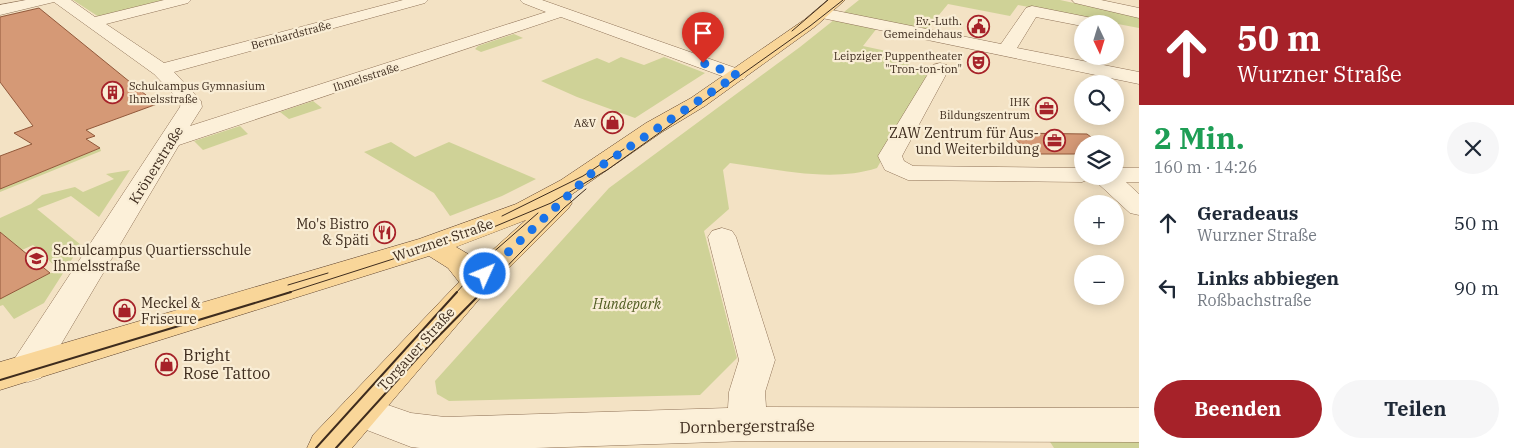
<!DOCTYPE html>
<html lang="de">
<meta charset="utf-8">
<style>
:root{--surface:#fff;--page:#f6f6f7;--text:#1f2937;--muted:#747a83;--accent:#a62229}
body{margin:0;font-family:"IBM Plex Serif",serif;background:var(--page);color:var(--text);height:100vh;display:flex;flex-direction:column;font-size:19px;white-space:nowrap}
*{box-sizing:border-box;margin:0}
p{font-size:16px;color:var(--muted)}
.icon{flex:none;width:28px;height:28px;fill:none;stroke:currentColor;stroke-width:2;stroke-linecap:round;stroke-linejoin:round}
.map{position:relative;flex:1;overflow:hidden}
.sheet{display:flex;flex-direction:column;background:var(--surface);width:375px}
.sheet>*{flex:none}
.top-card{background:#a62229;color:#fff;overflow:hidden}
.needle{width:32px;rotate:176deg}
.tools{position:absolute;left:1074px;top:15px;display:grid;gap:10px}
.tools a{display:grid;place-items:center;width:50px;height:50px;border-radius:50%;background:var(--surface);box-shadow:0 2px 12px #0003;font-size:25px}
.pin{position:absolute;display:grid;place-items:center;width:42px;height:42px;color:#fff;margin:-51px -21px;border-radius:50% 50% 50% 0;rotate:-45deg;box-shadow:0 0 5px #0007}
.pin .icon{rotate:45deg}
.me{position:absolute;width:55px;margin:-28px;rotate:46deg;stroke-linejoin:round;filter:drop-shadow(0 0 4px #0008)}
.turn{display:flex;align-items:center;gap:18px;height:105px;padding:0 15px;font-size:22px}
.turn .icon{width:65px;height:65px;stroke-width:2.5}
.turn b{display:block;font-size:35px;line-height:42px}
.round{display:grid;place-items:center;flex:none;width:52px;height:52px;border-radius:26px;background:var(--page)}
.overview{display:flex;align-items:center;justify-content:space-between;height:85px;padding:0 15px}
h1{font-size:30px;font-weight:700;line-height:38px;color:#1e9e55}
.action{display:flex;gap:10px;margin-top:auto;padding:10px 15px}
.action a{flex:1;height:58px;border-radius:30px;background:var(--accent);color:#fff;font-size:20px;font-weight:700;line-height:58px;text-align:center}
.action a+a{background:var(--page);color:var(--text)}
ul{padding:0;list-style:none}
li{display:flex;align-items:center;gap:15px;height:65px;padding:0 15px}
li div{flex:1}
li b{display:block;font-size:19px}
li em{font-style:normal}
main{display:flex;flex:1;min-height:0}
.map>svg:first-child{display:block}
.green{fill:#cfd297}
.building{fill:#d59976;stroke:#92593b}
.lines{fill:none;stroke-linecap:round;stroke-linejoin:round}
.minor-casing{stroke:#907358;stroke-width:1}
.major-casing{stroke:#5d412d;stroke-width:1}
.minor{fill:#fcf0d9;fill-rule:evenodd}
.major{fill:#f9d699;fill-rule:evenodd}
.tram-far1{stroke:#3e2c1e;stroke-width:1}
.tram{stroke:#3e2c1e;stroke-width:2}
.route{stroke:#1a73e8;stroke-width:9;stroke-dasharray:0 16.2}
.labels{text-anchor:middle;dominant-baseline:central;stroke-width:4.5;stroke-linejoin:round;paint-order:stroke}
.far-poi-label{font-size:11px;fill:#3e2c1e;stroke:#f9edd5;text-anchor:end}
.far-street-label{font-size:11px;fill:#3e2c1e;stroke:#f9edd5}
.poi-label{font-size:14px;fill:#3e2c1e;stroke:#f9edd5;text-anchor:end}
.street-label{font-size:14px;fill:#3e2c1e;stroke:#f9edd5}
.park-label{font-size:14px;font-style:italic;fill:#515d22;stroke:#f9edd5}
.near-poi-label{font-size:16px;fill:#3e2c1e;stroke:#f9edd5;text-anchor:start}
.near-street-label{font-size:16px;fill:#3e2c1e;stroke:#f9edd5}
</style>
<main>
<div class="map">
<svg width="1139" height="448" viewBox="0 0 1139 448">
<rect width="100%" height="100%" fill="#f3e2c4"/>
<path class="green" d="M73,0H169L99,17Z
M859,0H1060L1139,17V28L1018,5L1010,16L948,4L925,32L881,23L863,46L905,55C906,68 919,72 929,76L877,168C831,183 777,169 730,163L723,170L729,209L704,231L737,358L700,395L449,401L437,394L435,381L609,188L800,47Z
M514,34L523,38L481,52L475,49L478,46Z
M621,57L644,65L664,57L705,73L635,118L577,97L541,81L597,58L609,63Z
M313,101L322,108L289,119L280,112Z
M240,126L248,134L203,150L194,141Z
M391,142L415,157L449,142L536,179L502,196L450,216L434,193L364,152Z
M100,148L101,151L0,192V189Z
M130,170L99,217L71,196L37,209L81,245L44,303L14,319L3,305L0,306V299L50,273H62L33,245L22,250L0,232V218L31,204L42,195L75,187L83,192L114,179L106,174Z
M1039,425H1139V448H1054Z"/>
<path class="building" d="M39,8L157,104L86,130L95,136L86,139L100,148L0,189V156L32,144L14,133L33,126L0,82V17Z
M1009,133L1087,134L1100,144H1082V154H1031Z
M0,232L50,273L0,299Z"/>
<g class="lines">
<defs>
<path id="minor" d="M26,0H71L95,17L164,0H191L188,3L106,24L164,63L403,0H428L425,3L174,72L201,101L202,107L190,126L546,12L523,3L520,0H542L744,71L747,75L744,79H730L561,17L179,145L41,378L28,382L15,378L10,368L15,358L180,107L181,102L154,74L54,2L0,15V5Z
M1072,0H1101L1139,8V18L1075,3Z
M1032,6L1097,19L1105,24H1082V26L1036,17L1017,48L1139,72V84L822,18L814,13L822,8L1001,44L1026,8Z
M940,63L947,65L949,69L902,156L904,161L913,166L1082,168V176H1115V168H1139V182H1126L1139,194V215L1130,213L1092,178L1082,182L908,180L885,170L878,156L931,69L933,65Z
M722,228L732,231L736,237L775,360L765,392L766,407L1139,408V442L747,441L535,448H420L411,447L346,422L340,411L346,400L359,395L411,413L445,417L728,408L729,392L739,360L708,237L712,231Z"/>
<path id="major" d="M828,0H845L816,26L705,106L662,132L568,197L572,203L568,209L487,290L352,448H307L313,435L459,282L448,268L429,256L0,390V362L419,239L516,204L561,180L646,123L691,98L804,20ZM526,220L477,264L468,254L456,247Z"/>
</defs>
<use href="#minor" class="minor-casing"/>
<use href="#major" class="major-casing"/>
<use href="#minor" class="minor"/>
<use href="#major" class="major"/>
<path class="tram-far1" d="M792,31L828,0
M502,216L583,176L624,149
M288,285L328,273
M287,293L496,226L551,203L607,170L810,26L843,0
M456,293L490,255L538,213
M481,293L564,208L586,189"/>
<path class="tram" d="M0,380L291,292
M316,448L457,292
M336,448L422,353L482,292"/>
</g>
<g class="lines">
<path class="route" d="M485,274L595,170L737,75L703,63"/>
</g>
<defs>
<symbol id="civic-ring" viewBox="-11 -11 22 22"><circle r="9.5" fill="#f9edd5" stroke="#a62229" stroke-width="1.5"/><path d="M-.6-6.5H3V-4.5H.6V-3L4-1V1h2V6H-6V1h2V-1L-.6-3ZM-1.2 2.5V6h2.4V2.5Z" fill="#a62229"/></symbol>
<symbol id="theatre-ring" viewBox="-11 -11 22 22"><circle r="9.5" fill="#f9edd5" stroke="#a62229" stroke-width="1.5"/><path d="M-5-5.5Q0-4 5-5.5V0Q5 5 0 6Q-5 5-5 0ZM-3.3-2.5H-1v1.5H-3.3ZM1-2.5H3.3v1.5H1ZM-2.8 1Q0 5.5 2.8 1Z" fill="#a62229"/></symbol>
<symbol id="building-ring" viewBox="-11 -11 22 22"><circle r="9.5" fill="#f9edd5" stroke="#a62229" stroke-width="1.5"/><path d="M-4-6H4V6H1V3H-1V6H-4ZM-2.5-4.3h1.7v1.8h-1.7ZM.8-4.3h1.7v1.8H.8ZM-2.5-1h1.7V.8h-1.7ZM.8-1h1.7V.8H.8Z" fill="#a62229"/></symbol>
<symbol id="office-ring" viewBox="-11 -11 22 22"><circle r="9.5" fill="#f9edd5" stroke="#a62229" stroke-width="1.5"/><path d="M-6-3h4V-5.5h4V-3h4V5H-6ZM-1-4.5V-3h2v-1.5ZM-6 0V1H6V0Z" fill="#a62229"/></symbol>
<symbol id="shop-ring" viewBox="-11 -11 22 22"><circle r="9.5" fill="#f9edd5" stroke="#a62229" stroke-width="1.5"/><path d="M-5-2.5h2.3a2.7 3.5 0 0 1 5.4 0H5L5.5 6h-11ZM-1.5-2.5h3a1.5 2.3 0 0 0-3 0Z" fill="#a62229"/></symbol>
<symbol id="restaurant-ring" viewBox="-11 -11 22 22"><circle r="9.5" fill="#f9edd5" stroke="#a62229" stroke-width="1.5"/><path d="M-5-6h1v4h1v-4h1v4h1v-4h1v5L-1.5 .5V6h-2V.5L-5-1ZM5-6V6H3V1.5H1.5Q1.5-4 5-6Z" fill="#a62229"/></symbol>
<symbol id="school-ring" viewBox="-11 -11 22 22"><circle r="9.5" fill="#f9edd5" stroke="#a62229" stroke-width="1.5"/><path d="M0-5L7-2L0 1L-7-2ZM-4 1L0 2.5L4 1V4Q0 6-4 4Z" fill="#a62229"/></symbol>
</defs>
<g fill-rule="evenodd">
<use href="#civic-ring" x="966" y="14" width="25" height="25"/>
<use href="#theatre-ring" x="966" y="50" width="25" height="25"/>
<use href="#building-ring" x="100" y="80" width="25" height="25"/>
<use href="#office-ring" x="1034" y="96" width="25" height="25"/>
<use href="#shop-ring" x="600" y="110" width="25" height="25"/>
<use href="#office-ring" x="1042" y="128" width="25" height="25"/>
<use href="#restaurant-ring" x="372" y="220" width="25" height="25"/>
<use href="#school-ring" x="24" y="246" width="25" height="25"/>
<use href="#shop-ring" x="112" y="298" width="25" height="25"/>
<use href="#shop-ring" x="154" y="352" width="25" height="25"/>
</g>
<g class="labels">
<g class="far-poi-label">
<text x="962" y="21">Ev.-Luth.<tspan x="962" dy="13">Gemeindehaus</tspan></text>
<text x="962" y="56">Leipziger Puppentheater<tspan x="962" dy="13">"Tron-ton-ton"</tspan></text>
<text x="129" y="86" text-anchor="start">Schulcampus Gymnasium<tspan x="129" dy="13">Ihmelsstraße</tspan></text>
<text x="1030" y="102">IHK<tspan x="1030" dy="13">Bildungszentrum</tspan></text>
<text x="596" y="123">A&amp;V</text>
</g>
<g class="far-street-label">
<text transform="translate(291 35) rotate(-15)">Bernhardstraße</text>
<text transform="translate(366 77) rotate(-18)">Ihmelsstraße</text>
</g>
<g class="poi-label">
<text x="1039" y="133">ZAW Zentrum für Aus-<tspan x="1039" dy="16">und Weiterbildung</tspan></text>
<text x="369" y="224">Mo's Bistro<tspan x="369" dy="16">&amp; Späti</tspan></text>
<text x="53" y="250" text-anchor="start">Schulcampus Quartiersschule<tspan x="53" dy="16">Ihmelsstraße</tspan></text>
<text x="141" y="303" text-anchor="start">Meckel &amp;<tspan x="141" dy="16">Friseure</tspan></text>
</g>
<g class="street-label">
<text transform="translate(156 165) rotate(-58)">Krönerstraße</text>
<text transform="translate(443 240) rotate(-19)">Wurzner Straße</text>
<text transform="translate(416 349) rotate(-48)">Torgauer Straße</text>
</g>
<g class="park-label">
<text x="627" y="304">Hundepark</text>
</g>
<g class="near-poi-label">
<text x="183" y="355">Bright<tspan x="183" dy="18">Rose Tattoo</tspan></text>
</g>
<g class="near-street-label">
<text transform="translate(747 426) rotate(-1)">Dornbergerstraße</text>
</g>
</g>
</svg>
<div class="tools">
<a><svg class="needle" viewBox="-14 -14 28 28"><path d="M0-13l5 13h-10z" fill="#e53935"/><path d="M0 13l5-13h-10z" fill="#747a83"/></svg></a>
<a><svg class="icon" aria-label="search" viewBox="0 0 24 24"><circle cx="10" cy="10" r="6"/><path d="M15 15l6 6"/></svg></a>
<a><svg class="icon" aria-label="layers" viewBox="0 0 24 24"><path d="M12 4l9 5-9 5-9-5zM3 14l9 5 9-5"/></svg></a>
<a>+</a>
<a>−</a>
</div>
<div class="pin" style="left:703px;top:63px;background:#d93025"><svg class="icon" aria-label="arrive" viewBox="0 0 24 24"><path d="M6 21V4h12l-3 4 3 4H6"/></svg></div>
<svg class="me" style="left:485px;top:274px" viewBox="-20 -20 40 40"><circle r="17" fill="#1a73e8" stroke="#fff" stroke-width="3"/><path d="M0-11L8 9 0 5-8 9z" fill="#fff"/></svg>
</div>
<section class="sheet">
<div class="top-card">
<div class="turn"><svg class="icon" aria-label="ahead" viewBox="0 0 24 24"><path d="M12 20V5M6 11l6-6 6 6"/></svg><div><b>50 m</b>Wurzner Straße</div></div>
</div>
<div class="overview"><div><h1>2 Min.</h1><p>160 m · 14:26</p></div><a class="round"><svg class="icon" aria-label="close" viewBox="0 0 24 24"><path d="M6 6l12 12M18 6L6 18"/></svg></a></div>
<ul>
<li><svg class="icon" aria-label="ahead" viewBox="0 0 24 24"><path d="M12 20V5M6 11l6-6 6 6"/></svg><div><b>Geradeaus</b><p>Wurzner Straße</p></div><em>50 m</em></li>
<li><svg class="icon" aria-label="left" viewBox="0 0 24 24"><path d="M17 20v-9H6M10 6l-5 5 5 5"/></svg><div><b>Links abbiegen</b><p>Roßbachstraße</p></div><em>90 m</em></li>
</ul>
<div class="action"><a>Beenden</a><a>Teilen</a></div>
</section>
</main>
